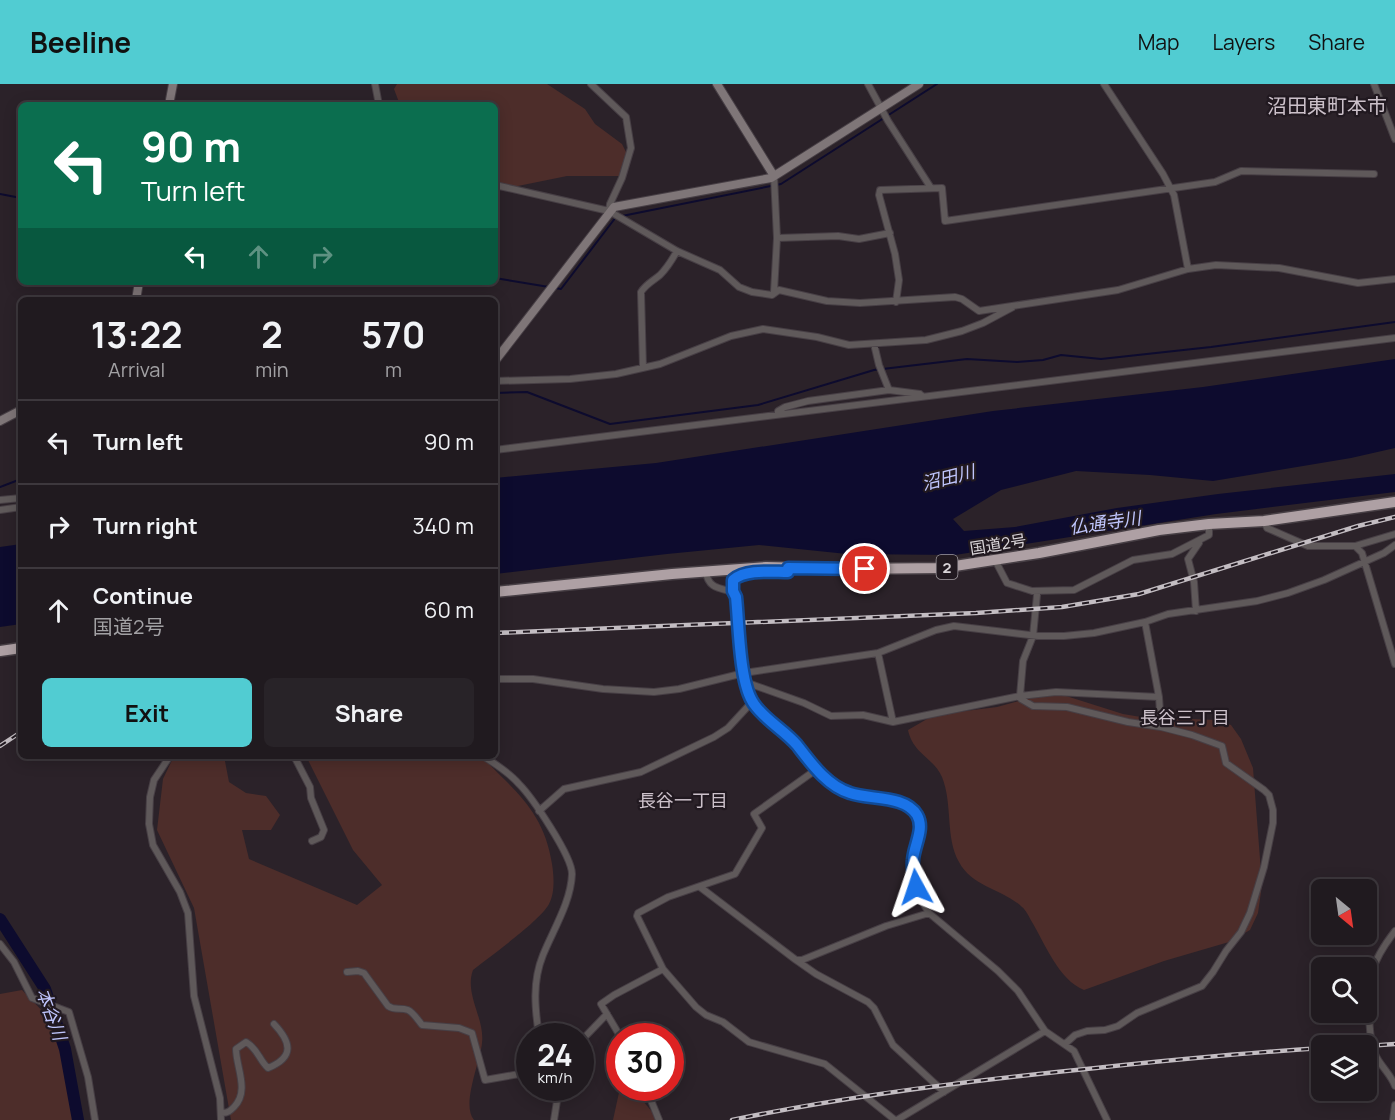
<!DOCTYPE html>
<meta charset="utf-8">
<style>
:root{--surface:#201a1f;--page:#282328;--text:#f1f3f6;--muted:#a2a1a4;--line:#3d383d;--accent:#51ccd2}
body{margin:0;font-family:Manrope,"Noto Sans JP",sans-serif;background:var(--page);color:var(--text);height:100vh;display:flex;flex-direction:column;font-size:22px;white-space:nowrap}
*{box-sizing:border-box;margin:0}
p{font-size:20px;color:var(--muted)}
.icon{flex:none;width:33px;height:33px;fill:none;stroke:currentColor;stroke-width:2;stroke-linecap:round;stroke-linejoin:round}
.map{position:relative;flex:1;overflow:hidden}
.drawer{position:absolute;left:18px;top:213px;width:480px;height:462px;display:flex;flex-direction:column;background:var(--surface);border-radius:9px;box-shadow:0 3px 15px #0003,0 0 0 2px var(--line)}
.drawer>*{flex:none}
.guide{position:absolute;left:18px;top:18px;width:480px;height:183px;border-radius:9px;box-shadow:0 3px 15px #0003,0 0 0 2px var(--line);background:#0b6e4f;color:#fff;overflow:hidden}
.needle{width:39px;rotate:151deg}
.buttons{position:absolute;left:1311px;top:795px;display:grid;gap:12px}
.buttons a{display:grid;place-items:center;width:66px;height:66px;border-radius:9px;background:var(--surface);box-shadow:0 3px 15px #0003,0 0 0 2px var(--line);font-size:30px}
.speed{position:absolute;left:516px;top:939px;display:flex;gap:12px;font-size:30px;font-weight:700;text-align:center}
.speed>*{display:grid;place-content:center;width:78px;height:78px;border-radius:50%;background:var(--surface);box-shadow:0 3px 15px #0003,0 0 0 2px var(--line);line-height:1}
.speed small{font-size:15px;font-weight:400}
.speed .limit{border:9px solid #d22;background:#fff;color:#111}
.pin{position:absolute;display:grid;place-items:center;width:51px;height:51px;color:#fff;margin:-26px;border:3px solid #fff;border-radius:50%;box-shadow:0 2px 6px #0007}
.me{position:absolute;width:66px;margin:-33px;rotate:355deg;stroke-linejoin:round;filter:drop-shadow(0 0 4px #0008)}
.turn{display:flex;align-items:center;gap:21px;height:126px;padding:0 24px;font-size:27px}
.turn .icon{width:78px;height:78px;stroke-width:2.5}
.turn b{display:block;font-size:42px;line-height:51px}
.lanes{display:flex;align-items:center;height:57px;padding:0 24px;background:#0003;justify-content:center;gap:30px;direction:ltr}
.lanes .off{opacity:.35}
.eta{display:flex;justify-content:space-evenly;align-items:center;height:102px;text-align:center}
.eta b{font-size:36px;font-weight:700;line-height:42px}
.cta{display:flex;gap:12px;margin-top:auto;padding:12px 24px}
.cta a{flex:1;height:69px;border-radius:9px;background:var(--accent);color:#111;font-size:24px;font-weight:700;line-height:69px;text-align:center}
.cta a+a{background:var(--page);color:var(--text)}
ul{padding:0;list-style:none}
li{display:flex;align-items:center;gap:18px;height:84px;padding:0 24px;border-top:2px solid var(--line)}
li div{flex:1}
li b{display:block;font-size:22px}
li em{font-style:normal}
header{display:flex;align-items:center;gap:36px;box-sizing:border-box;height:84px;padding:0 30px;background:var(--accent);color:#111}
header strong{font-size:28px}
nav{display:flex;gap:33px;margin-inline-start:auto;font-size:21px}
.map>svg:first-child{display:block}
.green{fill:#4d2d2a}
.water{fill:#0d0b2e}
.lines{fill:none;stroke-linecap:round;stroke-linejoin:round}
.stream{stroke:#0d0b2e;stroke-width:2}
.river{stroke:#0d0b2e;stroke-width:12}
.street-casing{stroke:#473f45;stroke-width:8}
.secondary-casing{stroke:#473f45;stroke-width:10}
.highway-casing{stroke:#473f45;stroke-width:13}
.street{stroke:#5f595a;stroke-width:6}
.secondary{stroke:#7f7678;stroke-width:8}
.highway{stroke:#aea0a4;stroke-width:10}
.rail-casing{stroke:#c3bdc2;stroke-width:4.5}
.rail{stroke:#211920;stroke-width:2;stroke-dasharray:7;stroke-linecap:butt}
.route-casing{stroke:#114b97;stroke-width:15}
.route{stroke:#1a73e8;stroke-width:10}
.labels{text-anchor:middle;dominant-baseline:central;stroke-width:4.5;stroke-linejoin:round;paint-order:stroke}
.shield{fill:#211920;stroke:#a29da2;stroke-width:1.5}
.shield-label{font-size:15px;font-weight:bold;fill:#dad5d9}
.street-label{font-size:16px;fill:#dad5d9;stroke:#211920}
.water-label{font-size:18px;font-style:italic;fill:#bfc5fc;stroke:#211920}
.neighbourhood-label{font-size:18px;fill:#ccc1ca;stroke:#211920}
.quarter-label{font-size:20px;fill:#ccc1ca;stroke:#211920}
</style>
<header>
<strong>Beeline</strong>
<nav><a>Map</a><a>Layers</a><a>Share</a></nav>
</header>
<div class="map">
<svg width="1395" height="1036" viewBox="0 0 1395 1036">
<rect width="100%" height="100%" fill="#2b2229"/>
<path class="green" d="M397,0H547L585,25L595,40L622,60L630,76L626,92H567L513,103L495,100V21H400L394,5Z
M1040,611H1063L1123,630L1141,633L1217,636L1231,641L1241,655L1253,684L1262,801L1258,829L1250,846L1229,858L1164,877L1084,906C1059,896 1045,860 1032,838C1029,833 1026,826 1022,823C1003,805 972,803 959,778C945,753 953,720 942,693C934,674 913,670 908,646L934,631L997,623Z
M174,672H224L229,698L246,709L266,712L280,731L271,746H242L249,775L357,821L382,801L353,766L306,672H481C516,708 544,728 552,780C554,792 555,809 549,820C539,838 490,872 473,886C464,910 485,934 482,959C480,979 461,1021 474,1036H231L194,824L157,746L163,695Z
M22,906L52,937L80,1036H0V910Z
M620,1004H632L659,1036H613Z"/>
<path class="water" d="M1395,275V364L1351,374L1213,397L1150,391L1076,387L1001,406L953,435L964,447L1015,443L1117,424L1218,410L1395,390V408L1216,430L955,471L847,470L759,461L667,470L495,490V394L656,379L993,327L1203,303Z
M21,460V540L0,543V463Z"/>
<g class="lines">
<path class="stream" d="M0,110L21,114
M622,132L781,100L937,0
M495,194L549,203
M555,204L561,205L616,133
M495,309L527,308L610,340L758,321L874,286L967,275L1017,278L1043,276L1061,271L1101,275L1211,263L1395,238
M0,403L21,395"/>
<path class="river" d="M0,835L45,905L65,965L78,1036"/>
<defs>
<path id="street" d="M375,0L379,21
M591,0L626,33L631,64L622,94L610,120L609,127
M868,0L888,37L931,104
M1104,0L1163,90L1174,111L1188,185
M1374,0L1395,55
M774,92L777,154L774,208
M495,101L609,127L677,167L720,186L739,203L752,208L772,211L779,206L827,217L860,219L955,213L962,215L979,227L1118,206L1188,185L1216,181L1279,184L1358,199L1395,195
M777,154L838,152L859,155L890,149
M896,218L899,196L895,170L879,111L880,106L942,104L945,137L1215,98L1241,87L1374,90
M874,260L879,281L889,306
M643,284L641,208C646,200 653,197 660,191C667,184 672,176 677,167
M495,297L570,295L616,290L660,280L731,252L763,245L817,253L849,261L926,256L962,247L983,239L1013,223
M778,330V327L785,323L808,317L889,306L920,310L922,312
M495,366L1395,254
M0,416L21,414
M0,426L21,423
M1264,437L1267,444L1308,462H1355L1362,469L1395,580
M1355,462L1395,450
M995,476L1007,499L1032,507L1074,506L1133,476L1172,470L1209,451V440
M706,488C708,504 719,504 733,508L736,513L745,598L752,618L762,630L793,657L817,685L837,704L851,710L902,719L912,725L920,737L919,747L913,774L912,788L920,814L929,829L998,887L1018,907L1045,947L1074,967L1107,1036
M733,508V496L738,492L764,488
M1037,511L1033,552L1023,577L1020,612L1021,615L1033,622L1067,623L1128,638L1161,643L1192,651L1222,662L1226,679L1264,706L1269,711L1273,726V739L1264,783L1250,829L1241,848L1226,867L1213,888L1202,902L1137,929L1118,942L1105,946L1087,947L1075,951L1065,960
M1196,527L1194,498L1188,475L1199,459
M1145,538L1159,613L1161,643
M878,569L893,638
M495,595H533L603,605L654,608L679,605L744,589L878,569L936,546L954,542L1038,552H1064L1094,549L1145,538L1168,530L1257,517L1288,509L1324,496L1384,469L1395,461
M745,598L804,619L831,632L863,631L893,638L1020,612L1056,608L1159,613
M170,672L154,696L150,713L149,740L153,761L180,808L188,829L194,912L220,1014L221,1036
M294,672L310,703L311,714L324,746L321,753L312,757
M483,672C495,680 509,688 519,700C532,713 572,772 572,790C571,818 553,846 543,871C532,898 535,925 539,952
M817,685L754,730L762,744L735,790L668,813L638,829L637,832L663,885L696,923L706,931L723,938L749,958L825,980L895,1036
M539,727L564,705L641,688L714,653L728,644L752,618
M700,803L796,876H802L886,842L929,829
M1395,847C1371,878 1367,894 1369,933C1370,946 1370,958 1375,970C1380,982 1391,990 1395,1002
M0,860L14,878L32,914L69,928L88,993L95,1036
M796,876L816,890L868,918L874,924L893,961L944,1008
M347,888L358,887L364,889L388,922C395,927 400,923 408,926C413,928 418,936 422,941L459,944L472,949L485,996L519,990L524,987L530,977
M620,952L601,920L614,911L663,885
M580,958L607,930
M646,1004L659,1036
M222,1029C228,1029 230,1027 234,1023C250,1007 236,983 236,965L246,958C258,965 259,976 268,984C295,973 291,958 274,940
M554,1036L559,1004
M897,1036L1045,947
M1393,1036L1395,1021"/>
<path id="secondary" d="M717,0L774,92
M169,21L173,0
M136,216L139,198
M495,277L614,123L771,94L919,0
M0,337L21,326"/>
<path id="highway" d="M495,508L672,490L766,483L846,485L942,484L1039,469L1159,446L1209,440L1264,437L1395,418
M0,567L21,564"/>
</defs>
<use href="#street" class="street-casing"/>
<use href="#secondary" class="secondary-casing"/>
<use href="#highway" class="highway-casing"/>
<use href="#street" class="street"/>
<use href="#secondary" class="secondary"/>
<use href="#highway" class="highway"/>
<defs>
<path id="rail" d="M495,549L976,529L1062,523L1139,510L1358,442L1395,433
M0,662L21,648
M1366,962L1395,960
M732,1036C852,1011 974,996 1096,984C1171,976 1246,969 1322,964"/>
</defs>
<use href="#rail" class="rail-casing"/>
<use href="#rail" class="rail"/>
</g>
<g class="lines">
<defs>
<path id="route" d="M865,485L788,484V488C771,488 746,485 733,496V507L736,513C739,539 739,600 754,620C765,636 784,646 797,661C811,679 827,702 850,709C870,716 905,711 917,731C925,745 914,761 913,776C912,785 914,793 916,803"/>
</defs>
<use href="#route" class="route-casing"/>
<use href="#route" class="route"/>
</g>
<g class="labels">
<rect class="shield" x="936.5" y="471" width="21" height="24" rx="4.5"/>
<g class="shield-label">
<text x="947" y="483">2</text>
</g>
<g class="street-label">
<text transform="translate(998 460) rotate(-9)">国道2号</text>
</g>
<g class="water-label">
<text transform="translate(948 393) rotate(-14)">沼田川</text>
<text transform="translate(1105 438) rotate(-8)">仏通寺川</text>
<text transform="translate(52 930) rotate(70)">本谷川</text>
</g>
<g class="neighbourhood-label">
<text x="1185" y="633">長谷三丁目</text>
<text x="683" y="716">長谷一丁目</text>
</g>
<g class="quarter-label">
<text x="1327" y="21">沼田東町本市</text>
</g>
</g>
</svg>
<div class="buttons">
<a><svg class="needle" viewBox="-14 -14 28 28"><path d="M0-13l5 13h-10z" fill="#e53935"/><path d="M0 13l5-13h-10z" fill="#a2a1a4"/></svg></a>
<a><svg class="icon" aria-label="search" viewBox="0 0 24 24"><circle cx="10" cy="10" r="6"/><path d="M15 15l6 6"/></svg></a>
<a><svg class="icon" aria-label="layers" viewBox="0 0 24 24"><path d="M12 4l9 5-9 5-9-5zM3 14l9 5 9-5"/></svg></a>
</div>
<div class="speed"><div>24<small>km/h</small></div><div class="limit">30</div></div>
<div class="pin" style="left:865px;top:485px;background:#d93025"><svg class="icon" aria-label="arrive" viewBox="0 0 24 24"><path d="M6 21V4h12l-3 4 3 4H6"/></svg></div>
<svg class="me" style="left:916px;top:803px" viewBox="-20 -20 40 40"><path d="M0-17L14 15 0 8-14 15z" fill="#1a73e8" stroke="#fff" stroke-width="4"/></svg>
<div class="guide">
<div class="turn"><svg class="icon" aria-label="left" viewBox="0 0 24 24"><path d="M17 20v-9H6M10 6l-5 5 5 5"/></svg><div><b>90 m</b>Turn left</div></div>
<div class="lanes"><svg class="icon" aria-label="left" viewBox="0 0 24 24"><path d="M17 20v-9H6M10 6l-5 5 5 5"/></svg><svg class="icon off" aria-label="ahead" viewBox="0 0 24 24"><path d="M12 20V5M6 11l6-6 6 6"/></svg><svg class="icon off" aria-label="right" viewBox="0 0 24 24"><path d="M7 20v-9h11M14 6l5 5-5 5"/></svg></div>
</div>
<section class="drawer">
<div class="eta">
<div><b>13:22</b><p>Arrival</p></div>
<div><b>2</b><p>min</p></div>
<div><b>570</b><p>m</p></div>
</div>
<ul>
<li><svg class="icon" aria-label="left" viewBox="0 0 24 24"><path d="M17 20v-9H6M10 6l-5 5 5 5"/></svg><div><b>Turn left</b></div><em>90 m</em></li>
<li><svg class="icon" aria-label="right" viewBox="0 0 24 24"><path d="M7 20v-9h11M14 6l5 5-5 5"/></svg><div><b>Turn right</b></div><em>340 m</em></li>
<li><svg class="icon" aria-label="ahead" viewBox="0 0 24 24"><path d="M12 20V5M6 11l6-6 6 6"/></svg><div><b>Continue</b><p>国道2号</p></div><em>60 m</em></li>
</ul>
<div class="cta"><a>Exit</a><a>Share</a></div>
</section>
</div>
